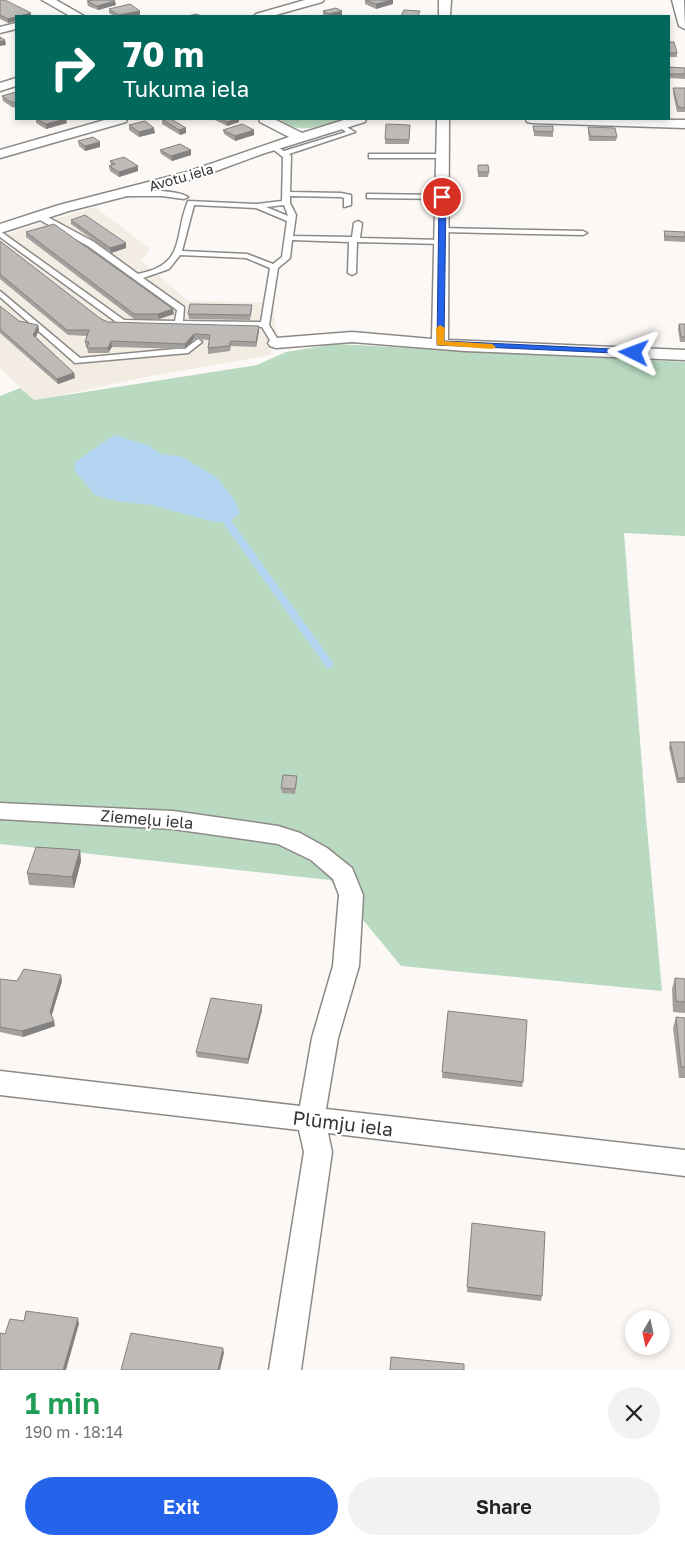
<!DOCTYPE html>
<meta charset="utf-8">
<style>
:root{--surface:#fff;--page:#f2f2f2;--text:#202124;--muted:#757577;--accent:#2563eb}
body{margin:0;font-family:"Golos Text",sans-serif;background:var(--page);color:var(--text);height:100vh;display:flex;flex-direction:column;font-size:19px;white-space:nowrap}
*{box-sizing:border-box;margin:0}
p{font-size:16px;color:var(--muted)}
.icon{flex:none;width:28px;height:28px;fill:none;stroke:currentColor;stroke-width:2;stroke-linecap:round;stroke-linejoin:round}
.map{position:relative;height:1370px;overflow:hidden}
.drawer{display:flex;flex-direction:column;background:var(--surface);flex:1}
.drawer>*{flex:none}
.top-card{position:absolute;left:15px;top:15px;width:655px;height:105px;border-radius:0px;box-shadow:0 2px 8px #0003;background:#00695c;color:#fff;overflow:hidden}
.needle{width:32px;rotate:189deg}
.fabs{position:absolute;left:625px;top:1310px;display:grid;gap:10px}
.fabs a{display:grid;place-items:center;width:45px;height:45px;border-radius:50%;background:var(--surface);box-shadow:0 2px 8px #0003;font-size:25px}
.pin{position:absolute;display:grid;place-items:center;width:42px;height:42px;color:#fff;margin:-21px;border:2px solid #fff;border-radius:50%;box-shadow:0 1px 5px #0007}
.me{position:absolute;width:55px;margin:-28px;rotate:273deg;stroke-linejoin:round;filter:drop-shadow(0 0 4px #0008)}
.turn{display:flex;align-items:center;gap:18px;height:105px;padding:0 25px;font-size:22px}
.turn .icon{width:65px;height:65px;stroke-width:2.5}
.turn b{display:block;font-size:35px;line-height:42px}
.round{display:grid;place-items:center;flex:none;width:52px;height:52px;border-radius:26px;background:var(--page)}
.overview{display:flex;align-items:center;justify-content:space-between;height:85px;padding:0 25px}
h1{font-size:30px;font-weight:600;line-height:38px;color:#1e9e55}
.primary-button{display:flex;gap:10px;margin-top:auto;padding:10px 25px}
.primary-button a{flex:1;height:58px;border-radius:30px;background:var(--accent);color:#fff;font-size:20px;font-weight:600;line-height:58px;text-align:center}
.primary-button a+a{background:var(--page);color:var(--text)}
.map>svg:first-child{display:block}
.built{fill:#f3ece2}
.green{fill:#b9dac0}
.water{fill:#b5d6f3}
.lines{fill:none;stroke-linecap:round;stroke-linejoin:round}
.stream{stroke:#b5d6f3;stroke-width:8}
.service-casing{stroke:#8c8a86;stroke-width:3}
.minor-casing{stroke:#8c8a86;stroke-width:3}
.service{fill:#fff;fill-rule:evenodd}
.minor{fill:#fff;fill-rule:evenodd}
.wall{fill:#a3a09e}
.shaded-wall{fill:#848281}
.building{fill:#bdbab8;stroke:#848281}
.route{fill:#2563eb;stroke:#184099}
.slow{fill:#f59e0b}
.labels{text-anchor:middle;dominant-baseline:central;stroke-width:4.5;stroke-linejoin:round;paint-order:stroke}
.far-street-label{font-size:14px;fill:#353433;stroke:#fff}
.street-label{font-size:16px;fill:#353433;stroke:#fff}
.near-street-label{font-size:19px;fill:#353433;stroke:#fff}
</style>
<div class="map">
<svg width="685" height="1370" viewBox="0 0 685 1370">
<rect width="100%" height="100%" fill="#fbf8f5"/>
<path class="built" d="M95,207L150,249L141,260L188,301L273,303L276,332L270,355L141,378L34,401L0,368V236Z"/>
<path class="green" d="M280,119H342C322,126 298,136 280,119Z
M335,344L685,362V536L624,533L646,817L662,991L401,966L330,880L0,844V396L20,388L34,400L257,365L286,352Z"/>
<path class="water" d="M114,435L148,445L161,454L182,457L216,477L234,499L240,513L228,523L211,521L152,505L121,502L95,495L75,471V462Z"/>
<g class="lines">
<path class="stream" d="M228,523L329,664"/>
<defs>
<path id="service" d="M340,123L355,132L289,154L291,156L290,192L341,193L351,195V205L344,207V198L341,197L290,196V203L296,215L293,236L352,237L354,223L358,221L362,223L360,238L442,240L446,242L442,244L357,242L356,273L352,275L348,273L349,242L292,240L290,258L278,268L269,325L280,343L279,345H273L262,327L119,324L0,237V231L124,320L175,321L177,310L88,246L36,218V214H42L94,242L138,274C187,264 173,237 188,201L257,204L282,201L283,157L270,147V145H274L284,151L346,132L338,126V124ZM194,205L256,208L287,221L282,257L273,264L247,254L182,251ZM284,205L288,216L266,207ZM180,255L246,258L270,268L261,322L183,321L184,307L143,278L169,269Z
M369,154H443L447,156L443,158H369Z
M118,192C133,190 176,189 188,197L184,199L162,196H121L117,194Z
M367,194L443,195L447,197L443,199L370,198H367Z
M439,228L583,231L587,233L583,235L442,232H439Z
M0,291L80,358L186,348L198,339L202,342L188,353L75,363L0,297Z"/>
<path id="minor" d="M42,0H56L84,16H70Z
M305,0H324L322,2L272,16H254L256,14Z
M439,0H451L450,16H439Z
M672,0H684L685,29L679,26Z
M16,23V29L0,33V27Z
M16,78V86L0,91V83Z
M108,119H127L126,122L0,158V150Z
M259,119H274L302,133L347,119H366L365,122L262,154L197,178L69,211L0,233V224L59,205L187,172L289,137L260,122Z
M437,119H449L448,340L685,350V360L465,351L352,342L276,348L270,346L268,343L270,340L276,338L352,332L432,339Z
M526,119L685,120V128L532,123L527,122Z
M0,803L173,811L278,826L300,833L327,848L352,868L363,895L359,966L338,1038L326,1109L685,1150V1176L328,1133L332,1152L301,1370H269L304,1152L299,1130L0,1095V1071L300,1106L312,1038L333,966L339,895L333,879L311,860L278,844L173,829L0,819Z"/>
</defs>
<use href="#service" class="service-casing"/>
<use href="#minor" class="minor-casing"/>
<use href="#service" class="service"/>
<use href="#minor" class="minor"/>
</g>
<path class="wall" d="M0,0L31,13V16H16V21L8,23L0,19Z
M365,0L393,4L376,9L365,4Z
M87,1L116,5L98,10L88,6Z
M109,9L140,11V15L134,16H114L109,13Z
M323,11L342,15L338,16H325L323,15Z
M669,42L677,53V57H669Z
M669,67L685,68V79L669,78Z
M673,88H685V112H677L673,93Z
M16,92V108L12,107L3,101L2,96Z
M36,119L67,123L46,129L36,123Z
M162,119L186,128V133L180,135L162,124Z
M215,119H239V122L227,126L215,120Z
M129,125L155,133L139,137L129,130Z
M410,125L409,144H385V139Z
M533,126L553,132V137L534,136Z
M588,127L617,137L616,141H589L588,132Z
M223,130H254V135L235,141L224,134Z
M78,141L100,147L85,151L79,146Z
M160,150L191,155L172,161L161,154Z
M110,161L138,166V171L119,177L110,171L109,166L111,165Z
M478,165L489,172L488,177H478Z
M71,220L126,248L111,253L71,224Z
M664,231L685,232V242L664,241Z
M26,232L174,314L159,319H134L26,237Z
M0,241L101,319L108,322L259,326V331L256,347L231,346L230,351L208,354V348L209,340L194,339L185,349L112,347L108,353H88L87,347H86L85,342L87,336L68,335L0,279Z
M252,305V310L250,320L189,319L188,314Z
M0,306L19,321L38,325L39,330L36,337L74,373L75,378L58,384L0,333Z
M679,324H685V342H680L678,329Z
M670,742H685V783H677L669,748Z
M297,782L295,794L282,793L281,788Z
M80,850L81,861L74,888L29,885L27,873Z
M675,978L685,979V1013L673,1012L672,989Z
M0,979L17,981H62L51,1016L55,1026L23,1037L0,1032Z
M262,1005V1010L248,1064L197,1057L196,1052Z
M448,1011L523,1082L522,1087L442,1078Z
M676,1017L685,1018V1078H679L673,1028Z
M472,1223L542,1296L541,1301L467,1292Z"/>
<path class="shaded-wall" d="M391,0H393V4L376,9V4Z
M115,1L116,5L98,10L97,6Z
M140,11V15L134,16H118V15Z
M342,11V15L338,16H329V14Z
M31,13V16H18Z
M16,17V21L8,23V19Z
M5,40L6,45L0,46V42Z
M65,119H66L67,123L46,129V124Z
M236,119H239V122L227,126V122Z
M154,128L155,133L139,137V132Z
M186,128V133L180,135L179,130Z
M254,130V135L235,141V136Z
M100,142V147L85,151V146Z
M191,150V155L172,161L171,156Z
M138,166V171L119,177V172Z
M126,243V248L111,253L110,248Z
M173,309L174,314L159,319L158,314Z
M38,325L39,330L34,340L33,335Z
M259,326V331L256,347V342Z
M194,334V339L185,349V344Z
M111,341L112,347L108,353V348Z
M74,373L75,378L58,384L57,379Z
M80,850L81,861L74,888L72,877Z
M61,975L62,981L51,1018L50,1012Z
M262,1005V1010L248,1064V1059Z
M54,1021L55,1026L23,1037L22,1031Z
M78,1318L79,1324L66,1370H63Z
M223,1348L224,1353L220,1370H218Z"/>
<path class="building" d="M0,0H5L31,13L8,19L0,15Z
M93,0H114L115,1L97,6L87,1Z
M365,0H391L376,4Z
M130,4L140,11L118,15L109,9Z
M336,8L342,11L329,14L323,11Z
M404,10L420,11L418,16H401Z
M196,14L202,16H188Z
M0,37L5,40L0,42Z
M669,42H674L677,53H669Z
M669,67L685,68V74H669Z
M673,88H685V108L678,107Z
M16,92V103L11,102L2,96Z
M36,119H65L46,124Z
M162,119H171L186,128L179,130Z
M221,119H236L227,122Z
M145,121L154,128L139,132L129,125Z
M242,124L254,130L235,136L223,130Z
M386,124L410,125L409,140L385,139Z
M533,126H553V132L534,131Z
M588,127L615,128L617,137L590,136Z
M93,137L100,142L85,146L78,141Z
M180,144L191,150L171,156L160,150Z
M124,157L138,166L119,172L109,166L115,164L110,161Z
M478,165H488L489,172H478Z
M85,215L126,243L110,248L71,220Z
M54,224L173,309L158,314H134L26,232Z
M664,231L685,232V237L665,236Z
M0,241L101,319L108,322L259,326L256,342L231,341L229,346L208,348L210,335L194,334L185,344L111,341L108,348H87L89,342H85L89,330H67L0,274Z
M190,304L252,305L250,315L188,314Z
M0,306L19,321L38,325L33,335L74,373L57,379L0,329Z
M679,324H685V337H681Z
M670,742H685V778H678Z
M283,775L297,776L295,789L281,788Z
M36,847L80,850L72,877L27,873Z
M24,969L61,975L50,1012L54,1021L22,1031L0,1027V979L17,981Z
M675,978L685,979V1002L676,1001Z
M211,998L262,1005L248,1059L196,1052Z
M448,1011L527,1020L523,1082L442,1072Z
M676,1017L685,1018V1067H681Z
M472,1223L545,1232L542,1296L467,1287Z
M26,1311L78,1318L63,1370H0V1333L5,1334L10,1319L24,1321Z
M131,1333L223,1348L218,1370H121Z
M391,1357L464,1364V1370H390Z"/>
<path class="route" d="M442,195L446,197L444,341L634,350L637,351V354L437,345L439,197Z"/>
<path class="slow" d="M440,325L445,328L444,341L492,344L496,347L492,349L437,345L436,328Z"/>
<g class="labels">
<g class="far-street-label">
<text transform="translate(181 177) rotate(-16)">Avotu iela</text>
</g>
<g class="street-label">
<text transform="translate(147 819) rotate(5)">Ziemeļu iela</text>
</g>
<g class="near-street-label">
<text transform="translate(343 1123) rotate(7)">Plūmju iela</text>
</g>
</g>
</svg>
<div class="fabs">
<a><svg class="needle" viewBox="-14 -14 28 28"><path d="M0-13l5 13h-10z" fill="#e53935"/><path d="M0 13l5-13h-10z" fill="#757577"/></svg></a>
</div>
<div class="pin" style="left:442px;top:197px;background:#d93025"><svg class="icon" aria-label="arrive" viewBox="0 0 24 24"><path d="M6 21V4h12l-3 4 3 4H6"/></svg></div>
<svg class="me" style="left:634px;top:353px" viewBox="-20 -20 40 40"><path d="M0-17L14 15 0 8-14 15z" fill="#2563eb" stroke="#fff" stroke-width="4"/></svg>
<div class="top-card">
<div class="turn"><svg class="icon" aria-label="right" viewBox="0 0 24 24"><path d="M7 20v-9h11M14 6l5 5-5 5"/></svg><div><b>70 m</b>Tukuma iela</div></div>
</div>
</div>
<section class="drawer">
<div class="overview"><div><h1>1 min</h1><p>190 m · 18:14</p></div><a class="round"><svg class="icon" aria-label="close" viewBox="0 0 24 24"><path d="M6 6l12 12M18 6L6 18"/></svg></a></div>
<div class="primary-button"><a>Exit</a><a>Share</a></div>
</section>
